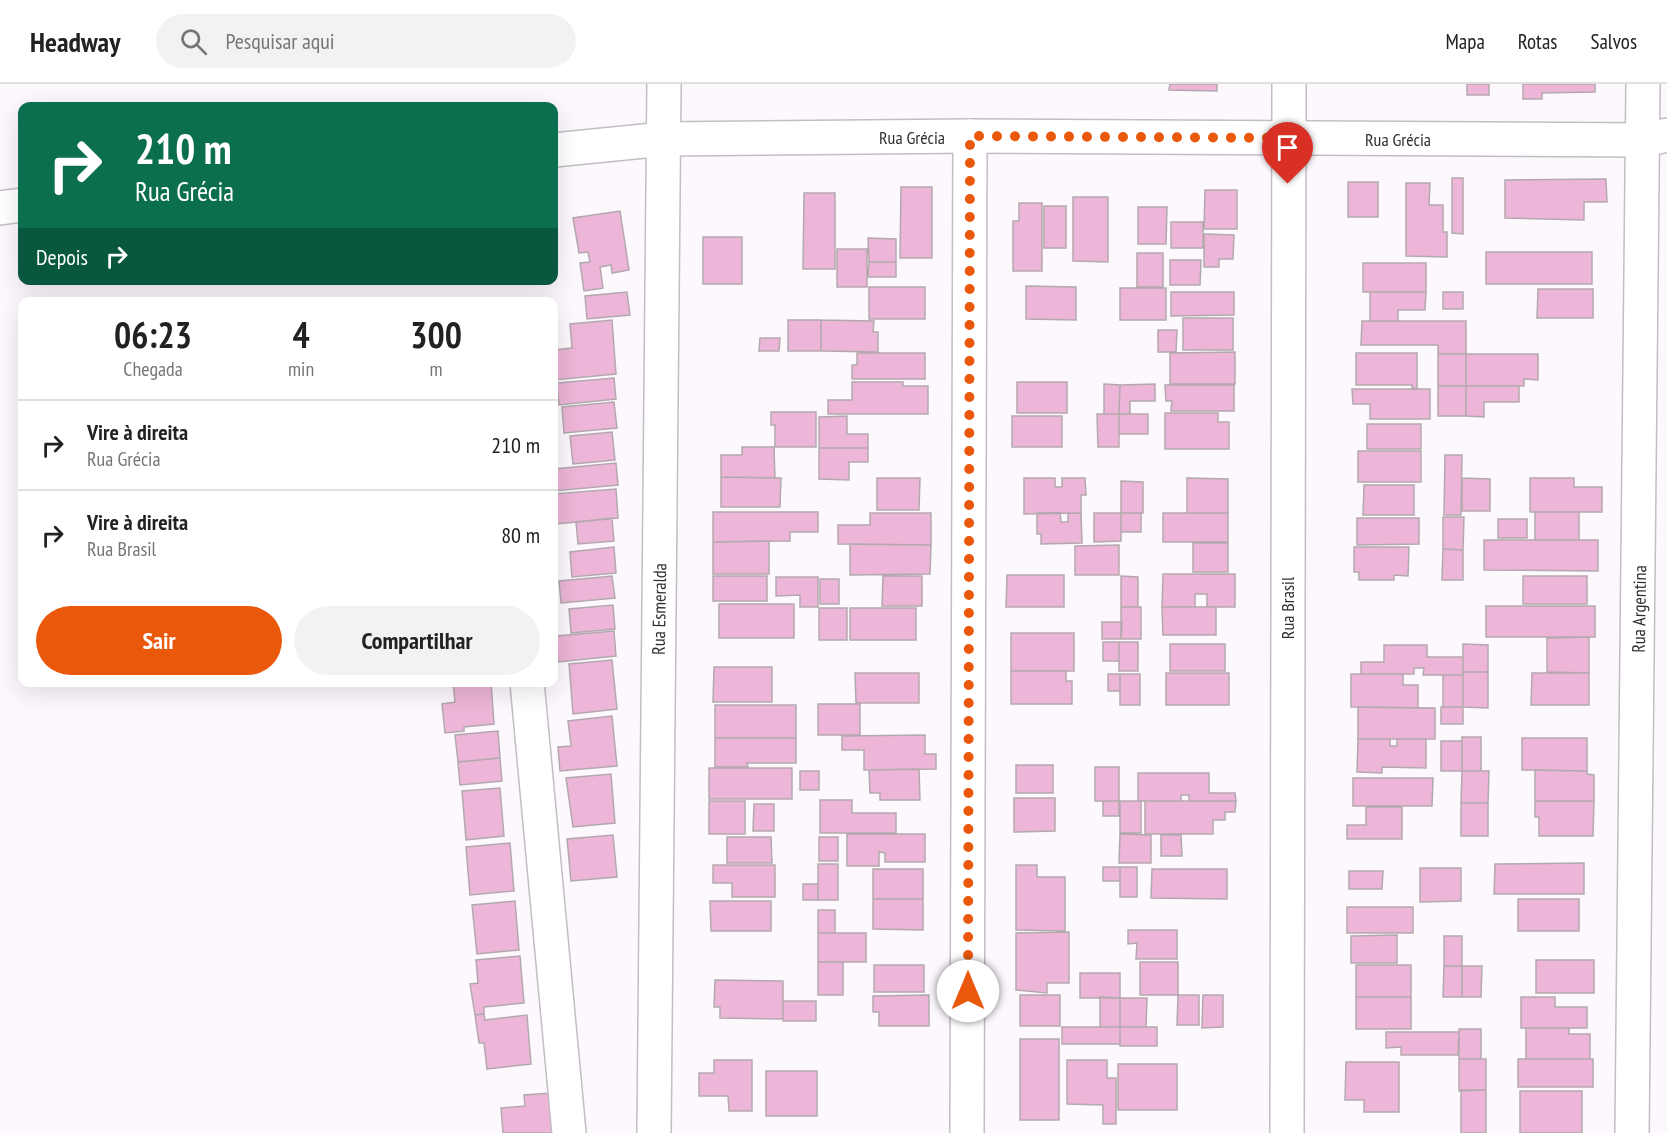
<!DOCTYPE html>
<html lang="pt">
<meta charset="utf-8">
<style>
:root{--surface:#fff;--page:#f2f2f2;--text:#222;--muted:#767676;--line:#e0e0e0;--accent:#ea580c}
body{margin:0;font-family:"PT Sans Narrow",sans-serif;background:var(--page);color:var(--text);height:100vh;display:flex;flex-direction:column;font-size:22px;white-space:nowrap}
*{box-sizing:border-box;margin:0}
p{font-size:20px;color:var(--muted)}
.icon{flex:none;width:33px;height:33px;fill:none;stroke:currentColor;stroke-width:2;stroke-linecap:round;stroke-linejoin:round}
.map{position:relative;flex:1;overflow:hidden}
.drawer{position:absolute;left:18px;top:213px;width:540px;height:390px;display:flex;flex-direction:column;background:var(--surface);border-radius:12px;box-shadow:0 6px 24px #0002}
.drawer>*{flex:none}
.guide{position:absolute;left:18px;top:18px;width:540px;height:183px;border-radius:12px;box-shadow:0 6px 24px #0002;background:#0b6e4f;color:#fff;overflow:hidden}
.pin{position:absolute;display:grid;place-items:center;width:51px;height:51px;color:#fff;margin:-62px -26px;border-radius:50% 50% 50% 0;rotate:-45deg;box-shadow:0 0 6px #0007}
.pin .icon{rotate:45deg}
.me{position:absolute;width:66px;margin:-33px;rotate:0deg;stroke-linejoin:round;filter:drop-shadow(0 0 4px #0008)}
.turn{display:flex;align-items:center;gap:21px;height:126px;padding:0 18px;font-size:27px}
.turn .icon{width:78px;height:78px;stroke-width:2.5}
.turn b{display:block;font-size:42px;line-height:51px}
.then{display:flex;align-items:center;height:57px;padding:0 18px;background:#0003;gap:12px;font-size:22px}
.eta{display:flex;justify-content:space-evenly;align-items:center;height:102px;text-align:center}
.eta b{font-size:36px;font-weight:700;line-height:42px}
.cta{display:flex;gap:12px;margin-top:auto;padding:12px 18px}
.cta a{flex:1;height:69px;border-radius:36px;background:var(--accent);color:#fff;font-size:24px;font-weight:700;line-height:69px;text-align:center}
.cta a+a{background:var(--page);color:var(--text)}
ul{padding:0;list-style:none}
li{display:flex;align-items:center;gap:18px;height:90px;padding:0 18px;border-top:2px solid var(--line)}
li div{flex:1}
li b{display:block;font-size:22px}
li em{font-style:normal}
header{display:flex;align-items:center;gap:36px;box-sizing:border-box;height:84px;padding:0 30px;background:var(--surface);border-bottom:2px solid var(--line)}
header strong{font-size:28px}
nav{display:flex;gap:33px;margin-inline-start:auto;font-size:21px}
.search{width:420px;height:54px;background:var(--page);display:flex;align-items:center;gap:15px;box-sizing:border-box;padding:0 21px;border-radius:33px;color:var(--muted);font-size:22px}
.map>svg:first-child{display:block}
.building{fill:#edb5d7;stroke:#b2a9ae;stroke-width:1.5}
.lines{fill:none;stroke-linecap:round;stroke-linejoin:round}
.minor-casing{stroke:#c3bdc4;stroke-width:36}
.major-casing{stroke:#c3bdc4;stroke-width:36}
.minor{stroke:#fff;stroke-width:33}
.major{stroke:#fff;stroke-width:33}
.route{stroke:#ea580c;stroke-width:10;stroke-dasharray:0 18}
.labels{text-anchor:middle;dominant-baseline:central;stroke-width:6;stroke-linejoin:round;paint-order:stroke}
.street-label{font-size:18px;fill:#302e31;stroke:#fff}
</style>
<header>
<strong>Headway</strong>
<div class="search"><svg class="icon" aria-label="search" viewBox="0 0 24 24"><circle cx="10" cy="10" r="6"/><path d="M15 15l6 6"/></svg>Pesquisar aqui</div>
<nav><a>Mapa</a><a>Rotas</a><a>Salvos</a></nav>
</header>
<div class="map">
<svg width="1667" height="1049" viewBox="0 0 1667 1049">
<rect width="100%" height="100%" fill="#fdf8fe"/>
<path class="building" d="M1170,0H1217V7L1169,6Z
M1467,0H1489V11H1467Z
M1523,0H1595V8L1542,9V15H1523Z
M1452,94H1463V150L1452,149Z
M1606,95L1607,118H1584V136L1505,134V96Z
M1348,98H1378V133H1348Z
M1406,99H1430L1429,121H1443V148H1447V173L1406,172Z
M901,103H932V174H900Z
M1205,106H1237V145H1204Z
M804,109H835V185H803Z
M1073,113H1108V178L1073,177Z
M1019,119H1042V187H1013V137H1019Z
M1044,122H1066V164H1044Z
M1138,123H1167L1166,160H1138Z
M620,127L629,186L612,189L611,181L600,183L603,204L584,207L580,179L590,178L588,168L579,169L573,134Z
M1171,138H1203V164H1171Z
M1204,150L1234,151L1233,175H1219V183H1204Z
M703,153H742V200H703Z
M868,154L896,155V178H869Z
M837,165H867V203H837Z
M1486,168H1592V200H1486Z
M1137,169H1163V203H1137Z
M1170,176H1201L1200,201H1170Z
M869,178H896V193H868Z
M1363,179H1426V208H1363Z
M1026,202L1076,203V236L1026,235Z
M869,203H925V235H869Z
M1120,204H1166V236H1120Z
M1538,205H1593V234H1537Z
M627,208L630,231L587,235L585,212Z
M1171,208H1234V231L1171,232Z
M1370,208H1426L1425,226H1398V237H1370Z
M1443,208H1463V225H1443Z
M1183,234H1233V266H1183Z
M612,236L616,290L554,296V266L572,264L570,240Z
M788,236H821V267H788Z
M821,236L874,237L873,248H878V268L821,267Z
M1362,237H1466V270H1438V261H1361Z
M1158,246H1177L1176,268H1158Z
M760,254H780L779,267H759Z
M1235,268V300H1170V269Z
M857,269H925V295H852V281H857Z
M1356,269H1417V305L1412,304V301H1356Z
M1438,270H1466V302H1438Z
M1466,270H1538V296L1524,295V302H1466Z
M614,294L616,315L559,321L557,299Z
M852,298H903V302H928V330H828V316H852Z
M1017,298H1067V329H1017Z
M1104,300L1120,301L1119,330H1104Z
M1155,300V317H1130V330H1119L1120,301Z
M1165,301H1234V327H1171L1172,317H1166Z
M1438,302H1466V332H1438Z
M1466,302H1519V318H1484V333L1466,332Z
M1352,305H1430V335H1370V320H1353Z
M614,318L617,344L564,349L562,323Z
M771,328H816V363H775V341H771Z
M1165,329H1218V338H1229V365H1165Z
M1097,330H1119V363H1098Z
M1119,330H1148V350H1119Z
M847,332V350H868V364H819V333Z
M1012,332H1062V363H1012Z
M1367,340H1421V365H1367Z
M612,348L615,376L573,380L570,352Z
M742,363H774L775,394L721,393V371H742Z
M819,364H868V378H849V396L819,395Z
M1358,367H1421V398H1358Z
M1445,371H1462L1461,431H1444Z
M616,379L618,401L554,407V385Z
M721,393L781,394L780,423H721Z
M877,394H920L919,426H877Z
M1024,394H1055V403H1062V394H1085L1086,411H1081V429L1024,430Z
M1187,394L1228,395V429H1187Z
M1462,394L1490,395V427H1462Z
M1530,394H1574V403H1602V428H1530Z
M1121,397L1143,398V429H1121Z
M1364,401H1414V431H1363Z
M616,405L618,434L556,440L554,410Z
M713,428H818V448H790V457L713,458Z
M1535,428H1579V456H1535Z
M870,429H931V461L838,460V441H870Z
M1037,429H1060L1061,438H1068V429H1081L1082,459L1041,460V450H1037Z
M1094,429H1121V457L1094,458Z
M1121,429H1141V448H1121Z
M1163,429H1228V458H1163Z
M1443,433H1464L1463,466L1443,465Z
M612,434L614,457L578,460L576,438Z
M1357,434H1419V460L1357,461Z
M1498,435H1527V454H1498Z
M1484,456H1598V487L1484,486Z
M769,457V490H713V458Z
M1193,459H1228V488H1193Z
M850,460L931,461L930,490L850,491Z
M1119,461V491H1075V462Z
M614,463L616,489L572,493L570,468Z
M1354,463H1409L1408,492L1394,491V496H1359V488H1354Z
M1443,465L1463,466V496H1442Z
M1163,490H1235V523H1207V510H1195V523H1162Z
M1007,491H1064V523H1006Z
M612,492L615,514L561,519L559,497Z
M713,492H767V517H713Z
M883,492H922V522H882Z
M1121,492L1138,493V523H1121Z
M1523,492H1587V520H1523Z
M776,493H818V523H800V511L776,512Z
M820,495H839V520H820Z
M719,520H794V554H719Z
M613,521L615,545L571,549L569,525Z
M1486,522H1595V553H1486Z
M1121,523H1141V555H1121Z
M1162,523H1216V551H1163Z
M819,524H847V556H819Z
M850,524H916V556H850Z
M1102,538H1122L1121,555H1102Z
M614,547L616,572L558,578L556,552Z
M1011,549H1074V587H1011Z
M1589,553V589L1547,588V554Z
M1103,558H1119V577H1103Z
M1119,558H1138V587H1119Z
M1170,560H1225V587H1170Z
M1463,560L1488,561V588H1463Z
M1384,561H1427V573H1463V591H1423L1424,584H1414V590H1361V578H1384Z
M612,576L617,625L573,630L569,580Z
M714,583H772V618H713Z
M1011,587H1066V597H1072V620H1011Z
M1463,588H1488V624L1463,623Z
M855,589H919V619H856Z
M1166,589H1229V621H1166Z
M1532,589H1589V621H1531Z
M1108,590H1120V607H1108Z
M1120,590H1140V621H1120Z
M1351,590H1403V601H1418V624L1351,623Z
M1443,591H1463V623H1443Z
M453,598H491L494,640L464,643V647L445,649L442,620L455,618Z
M818,620H860V651H818Z
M715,621H796V654H715Z
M1358,623L1435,624V655H1358Z
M1441,623H1463V640H1441Z
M612,632L617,682L560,687L558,663L571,662L568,637Z
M498,647L500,674L458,678L455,651Z
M925,651V670H936V685L864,686V666H842V652Z
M1462,653H1481V687H1462Z
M715,654H796V679H747L748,683H715Z
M1522,654H1587V687L1522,686Z
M1358,655H1390V662H1397V655H1426V684L1382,683V689L1357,688Z
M1441,657H1462V687H1441Z
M500,674L502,697L460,701L458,678Z
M1016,681H1053V709H1016Z
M1095,683H1119V717H1095Z
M709,684H792V715H709Z
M919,685L920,716H880V709H870L869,686Z
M1535,686L1587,687V690L1594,691V717H1535Z
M800,687H819V706H800Z
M1462,687H1489L1488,719H1461Z
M1138,689H1209V709H1235L1236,717H1189V711H1181V717H1138Z
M611,690L615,739L573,743L566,694Z
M1353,694H1433L1432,722H1353Z
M500,704L504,752L466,756L462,707Z
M1014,714H1055V747L1014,748Z
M820,716H852V729H896V749H820Z
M709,717H745V750H709Z
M1103,717H1119V732H1103Z
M1120,717H1141V749H1120Z
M1145,717H1236L1235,728H1225V736H1213V750H1145Z
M1535,717H1594L1593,752H1539V733H1535Z
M1461,719H1488V752H1461Z
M754,720H774V747H753Z
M1366,723H1402V755H1347V741H1366Z
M847,750H925V778H885V769L879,768V782H847Z
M1120,750L1151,751V779H1119Z
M613,751L617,793L571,797L567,755Z
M1161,751H1181L1182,772H1161Z
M727,753H771L772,779H727Z
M819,753H838V777H819Z
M510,759L514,807L470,811L466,763Z
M1584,779V810H1494L1495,780Z
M818,780H838V816H818Z
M713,781H775V813H732V799H713Z
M1016,781H1037V793H1065V847L1016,846Z
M1103,783H1120V797H1103Z
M1120,783H1137V813H1120Z
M1420,784H1461V817L1420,818Z
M873,785H923V815H873Z
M1152,785H1227V815L1151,814Z
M1349,787H1383L1382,805H1349Z
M803,800H818V816H803Z
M873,815H923V846L873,845Z
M1518,815H1579V847H1518Z
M515,817L519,866L477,870L472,821Z
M710,817H771V847H711Z
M1347,823H1413V849H1347Z
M818,826H835V849H818Z
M1128,846H1177V875H1136L1137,859L1128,860Z
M1069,848V899H1047V909L1016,906V849Z
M818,849H866V878H818Z
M1397,851V879H1351V852Z
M1444,852H1462V882H1444Z
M520,872L524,919L484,923V930L475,931L470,900L478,899L476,876Z
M1536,876H1594V909H1536Z
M818,878H843V911H818Z
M1140,878H1178V911H1140Z
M874,881H924V908H874Z
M1356,881H1411V913H1356Z
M1444,882H1462V913H1443Z
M1462,882H1482L1481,913H1462Z
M1080,889H1120V914H1080Z
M715,896L783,897V935L720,934V923H714Z
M929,911V942H879V928H873V912Z
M1020,911H1060V942H1020Z
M1178,911H1199V941H1177Z
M1203,911H1223V943L1202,944Z
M1100,913L1120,914V943H1100Z
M1356,913H1411V945H1356Z
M1521,913H1555V923H1587V944H1521Z
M1120,914H1147L1146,943H1120Z
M783,917H816V937H783Z
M484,930L485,936L527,931L531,980L487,985L484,959H479L475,931Z
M1062,943H1120V960H1062Z
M1120,943H1157V962H1120Z
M1526,944H1569V950H1590V975H1526Z
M1459,945H1481V975H1459Z
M1386,948H1459L1458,971H1401V963L1386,964Z
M1020,955H1059V1036H1020Z
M1459,975H1486V1006L1459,1007Z
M1518,975H1593V1003H1518Z
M714,976H752V1027H729L728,1012H699V989H714Z
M1067,976H1107V994H1116V1040H1103V1021L1067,1020Z
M1346,978H1399V1028H1364V1016H1345Z
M1118,980H1177V1026H1118Z
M766,987H817V1032H766Z
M1461,1006H1486V1049H1461Z
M1520,1007H1582V1049H1520Z
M552,1009L556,1049H503L501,1024L525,1022L524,1011Z"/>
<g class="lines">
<defs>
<path id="minor" d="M527,598L569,1049
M654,1049L664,0
M967,1049L970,52
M1287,1049L1289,0"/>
<path id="major" d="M554,66L664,55L970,52L1644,56L1667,51
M0,124L22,121
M1632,1049L1643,0"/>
</defs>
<use href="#minor" class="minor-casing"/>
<use href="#major" class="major-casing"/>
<use href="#minor" class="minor"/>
<use href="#major" class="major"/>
</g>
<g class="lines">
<path class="route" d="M968,907L970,52L1288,54V100"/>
</g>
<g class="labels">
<g class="street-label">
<text x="912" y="53">Rua Grécia</text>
<text x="1398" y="55">Rua Grécia</text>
<text transform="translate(1287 524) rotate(-90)">Rua Brasil</text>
<text transform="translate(659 525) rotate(-89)">Rua Esmeralda</text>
<text transform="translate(1639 525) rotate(-89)">Rua Argentina</text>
</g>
</g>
</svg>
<div class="pin" style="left:1288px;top:100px;background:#d93025"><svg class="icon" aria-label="arrive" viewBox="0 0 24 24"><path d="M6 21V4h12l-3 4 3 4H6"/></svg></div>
<svg class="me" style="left:968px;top:907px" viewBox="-20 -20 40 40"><circle r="19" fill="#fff"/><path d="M0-13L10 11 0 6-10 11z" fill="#ea580c"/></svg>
<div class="guide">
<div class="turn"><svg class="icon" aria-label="right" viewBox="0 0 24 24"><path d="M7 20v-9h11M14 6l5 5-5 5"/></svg><div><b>210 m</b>Rua Grécia</div></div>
<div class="then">Depois<svg class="icon" aria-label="right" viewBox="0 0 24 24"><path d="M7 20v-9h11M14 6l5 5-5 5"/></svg></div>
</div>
<section class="drawer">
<div class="eta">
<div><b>06:23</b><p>Chegada</p></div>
<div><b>4</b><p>min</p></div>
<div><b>300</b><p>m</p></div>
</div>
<ul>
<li><svg class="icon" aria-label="right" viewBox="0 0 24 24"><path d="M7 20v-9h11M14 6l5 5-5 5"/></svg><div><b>Vire à direita</b><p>Rua Grécia</p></div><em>210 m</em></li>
<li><svg class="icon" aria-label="right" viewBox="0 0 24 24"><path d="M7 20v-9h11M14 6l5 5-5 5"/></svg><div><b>Vire à direita</b><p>Rua Brasil</p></div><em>80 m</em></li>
</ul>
<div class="cta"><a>Sair</a><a>Compartilhar</a></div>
</section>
</div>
